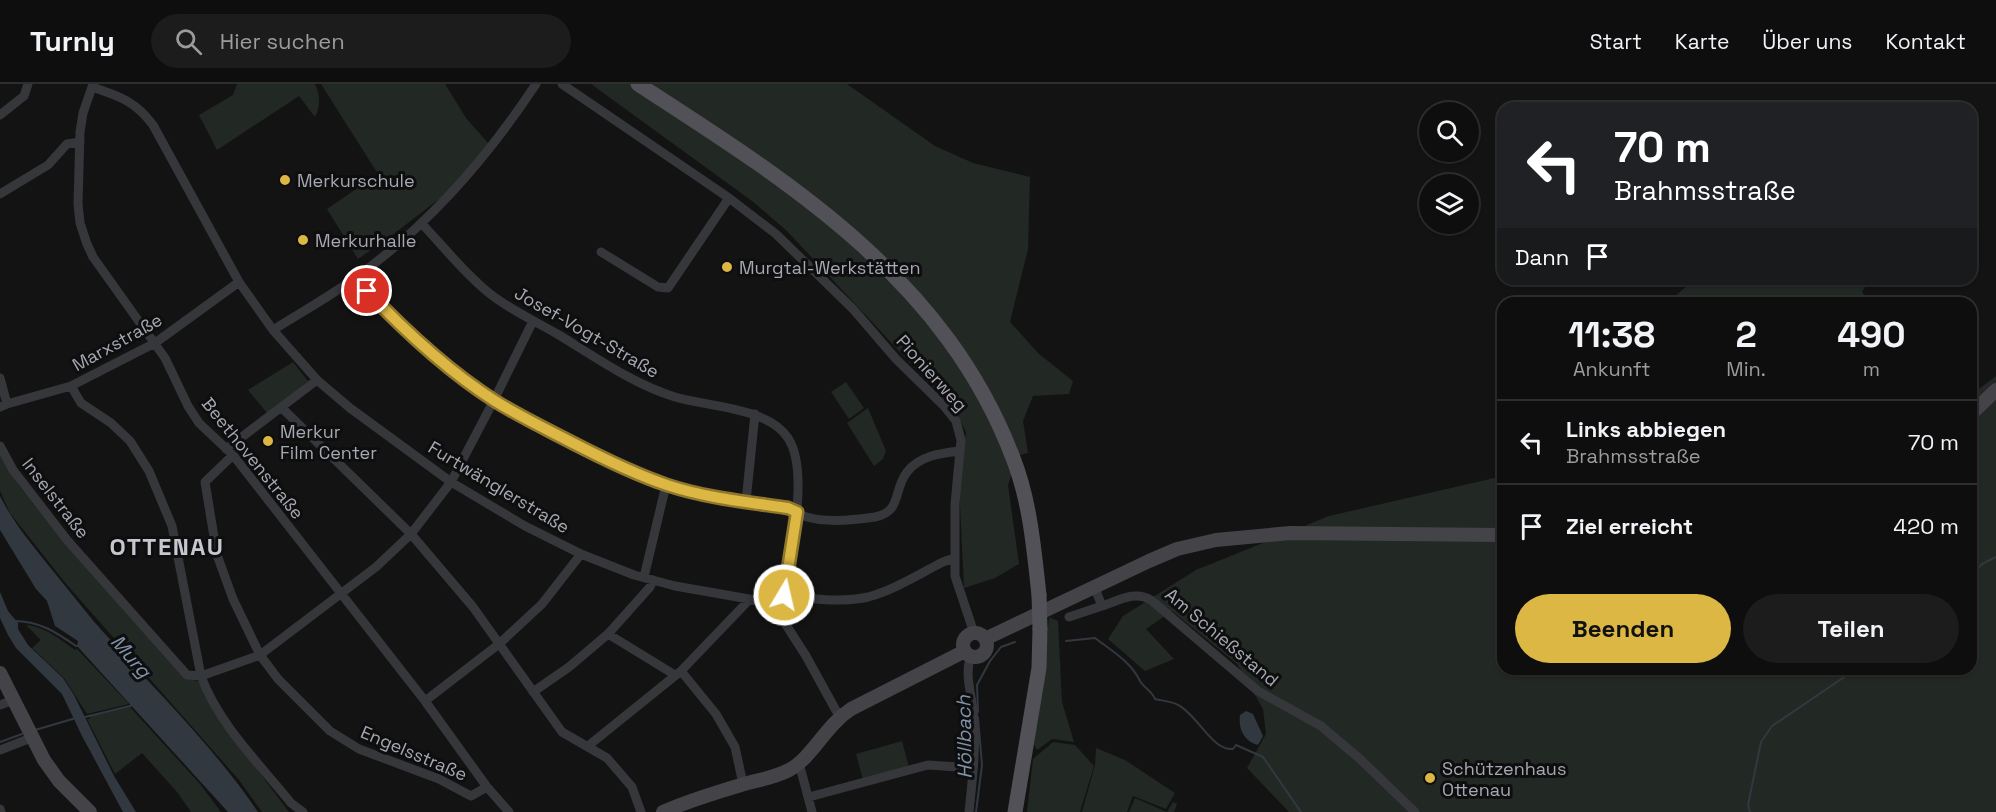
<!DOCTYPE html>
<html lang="de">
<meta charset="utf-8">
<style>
:root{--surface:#0e0e0f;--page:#1c1c1d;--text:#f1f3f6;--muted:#9b9c9e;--line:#2e2e2f;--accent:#dcb743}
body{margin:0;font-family:"Space Grotesk",sans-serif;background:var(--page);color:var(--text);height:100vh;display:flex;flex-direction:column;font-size:22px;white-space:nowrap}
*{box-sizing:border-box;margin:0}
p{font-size:20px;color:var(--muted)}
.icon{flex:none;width:33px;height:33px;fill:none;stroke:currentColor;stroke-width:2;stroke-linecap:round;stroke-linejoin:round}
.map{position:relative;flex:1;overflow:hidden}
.side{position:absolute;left:1497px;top:213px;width:480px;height:378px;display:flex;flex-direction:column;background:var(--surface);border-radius:18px;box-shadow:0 2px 4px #0004,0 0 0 2px var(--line)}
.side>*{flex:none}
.hud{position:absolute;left:1497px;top:18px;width:480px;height:183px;border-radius:18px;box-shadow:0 2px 4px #0004,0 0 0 2px var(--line);background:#202124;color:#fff;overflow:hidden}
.controls{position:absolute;left:1419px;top:18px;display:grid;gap:12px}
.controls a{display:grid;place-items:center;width:60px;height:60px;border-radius:50%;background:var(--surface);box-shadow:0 2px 4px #0004,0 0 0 2px var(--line);font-size:30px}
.pin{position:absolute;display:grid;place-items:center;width:51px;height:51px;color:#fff;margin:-26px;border:3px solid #fff;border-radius:50%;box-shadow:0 2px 6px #0007}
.me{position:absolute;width:66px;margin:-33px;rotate:9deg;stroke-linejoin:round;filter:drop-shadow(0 0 4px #0008)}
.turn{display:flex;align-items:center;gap:21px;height:126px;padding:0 18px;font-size:27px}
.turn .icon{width:78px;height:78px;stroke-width:2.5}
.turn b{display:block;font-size:42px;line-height:51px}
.then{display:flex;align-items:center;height:57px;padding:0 18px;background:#0003;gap:12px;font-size:22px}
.eta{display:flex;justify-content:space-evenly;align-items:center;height:102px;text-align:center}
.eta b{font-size:36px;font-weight:800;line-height:42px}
.cta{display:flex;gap:12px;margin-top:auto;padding:12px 18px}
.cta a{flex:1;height:69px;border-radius:36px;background:var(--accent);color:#111;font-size:24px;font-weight:800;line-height:69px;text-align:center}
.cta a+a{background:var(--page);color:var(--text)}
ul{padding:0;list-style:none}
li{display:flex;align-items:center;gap:18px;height:84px;padding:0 18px;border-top:2px solid var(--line)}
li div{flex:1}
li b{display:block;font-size:22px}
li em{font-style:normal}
header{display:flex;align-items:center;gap:36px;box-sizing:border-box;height:84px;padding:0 30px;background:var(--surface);border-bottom:2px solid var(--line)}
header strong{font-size:28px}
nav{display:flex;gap:33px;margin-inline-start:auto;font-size:21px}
.search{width:420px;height:54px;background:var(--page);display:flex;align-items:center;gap:15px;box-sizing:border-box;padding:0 21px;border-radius:33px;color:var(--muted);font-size:22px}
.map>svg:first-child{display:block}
.green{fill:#222823}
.water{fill:#32383f}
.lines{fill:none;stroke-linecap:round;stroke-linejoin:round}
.stream{stroke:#32383f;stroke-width:2}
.street{stroke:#36373b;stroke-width:9}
.secondary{stroke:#434348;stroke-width:14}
.primary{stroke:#515157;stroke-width:15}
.primary-bridge{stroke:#515157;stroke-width:15}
.route-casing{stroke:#8f772c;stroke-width:15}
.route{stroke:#dcb743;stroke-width:10}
.poi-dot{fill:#dcb743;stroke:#0e0e0f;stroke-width:2}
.labels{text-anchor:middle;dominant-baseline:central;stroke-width:6;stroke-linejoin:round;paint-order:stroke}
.poi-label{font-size:18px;fill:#a6a9b3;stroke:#0e0e0f;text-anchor:start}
.street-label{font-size:18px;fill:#a6a9b3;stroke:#0e0e0f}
.water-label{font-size:20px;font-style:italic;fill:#8193aa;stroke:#0e0e0f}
.district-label{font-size:24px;font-weight:bold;letter-spacing:1.5px;fill:#c6c8d0;stroke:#0e0e0f}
</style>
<header>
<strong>Turnly</strong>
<div class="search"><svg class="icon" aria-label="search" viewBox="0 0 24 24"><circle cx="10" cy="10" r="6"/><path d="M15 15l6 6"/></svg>Hier suchen</div>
<nav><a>Start</a><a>Karte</a><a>Über uns</a><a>Kontakt</a></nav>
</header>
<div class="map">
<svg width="1996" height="728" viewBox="0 0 1996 728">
<rect width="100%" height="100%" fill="#131314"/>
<path class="green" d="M237,0H315C320,11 321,22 315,33L299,12L217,66L199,31L233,11Z
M321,0H445L466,34L488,59L456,102L391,152L358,175L327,125L378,90Z
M591,0H847L935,62L973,79L1030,93L1028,165L1010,238L1039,270L1073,297L1069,310L1033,312L1023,337L1028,369L1017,372L1008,401L1019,480L995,494L964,504L959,401L966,348L956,328L787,147L752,117Z
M1695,195H1870L1862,208L1872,219H1667Z
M293,278L308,297L267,329L248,306Z
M1996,292V728H1289L1247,684L1266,650L1263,625L1237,580L1172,527L1146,545L1174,575L1145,587L1108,555L1123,532L1196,486L1329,432L1503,392V585H1971V311Z
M846,298L864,324L849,335L831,308Z
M868,324L886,367L883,375L874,382L847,339Z
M0,371L20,403L66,461L186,594L200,598L214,628L289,728H262L239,696L67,501L10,429L0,407Z
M1049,533L1058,537L1062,618L1074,658L1052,655L1037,666L1033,659L1042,606Z
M26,541C44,542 61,556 75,566L77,565L129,620L87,630L64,594L32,564L41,556Z
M130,623L200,700L221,728H191L177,708L142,669L115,690L87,635H90V632Z
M902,657L909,683L863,696L856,670Z
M1053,658L1075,661L1094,682L1080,728H1027L1033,675Z
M1096,664L1125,676L1175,709L1166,725L1133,712L1127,728H1082L1095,681Z
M1135,714L1167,728L1173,718L1177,720L1174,728H1129Z"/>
<path class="water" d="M0,412C16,444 40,470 62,498C76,515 90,534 106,551C158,609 214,663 258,728H228L77,562L78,557L55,542L47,517L36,505L0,446Z
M0,508L8,527L18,539V545L28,561L63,594L74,611L114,692L136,728H123L82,652L62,610L16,564L8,551L0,534Z
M1246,627L1253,630L1263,652L1258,661C1244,657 1238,645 1240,631Z"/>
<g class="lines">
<path class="stream" d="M1971,492L1982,480L1996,473
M14,537C39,537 56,548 76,562H79
M1066,557L1095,554C1112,567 1131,578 1140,597C1144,604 1152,607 1155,615C1162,617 1172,617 1178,621C1197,630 1212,667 1233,665L1236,661L1263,673L1301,728
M978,628L977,601L990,577L1001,563L1015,558
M85,633L134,621
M35,646L76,634
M0,658L22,650
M976,728L982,681L978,634
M1750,728L1748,721L1761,658L1772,642L1856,585"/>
<path class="street" d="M93,0L83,29L80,48L78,120L80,139L87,160L93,173L165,274L188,322L199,339L233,371L425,617L487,703L509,728
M562,0L729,114L776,150L853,225L896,275L944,322L956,337L961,356L955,420V492L974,549
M92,3C119,12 135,17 153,41L239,198L273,246L317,296L350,324L451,398L525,442L581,470L634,491L675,502L772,519
M0,31L24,12L28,0
M0,110L48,81L67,60L80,58
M422,140C444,163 464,189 489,209C510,226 535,237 559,251C597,274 633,300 675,313C709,323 767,323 788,354C810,387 790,473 784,511L772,519L806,572L839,632
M601,168L658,203L668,204L729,114
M355,194C397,239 443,284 495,317C519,332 546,344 571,358C601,374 633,390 666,401C703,413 743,418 782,423C791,425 798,430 807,433C827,439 855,436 875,433C902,428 893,406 907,388C919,372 941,369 960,367
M273,246C300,229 329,213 355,194C428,142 487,74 536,0
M0,294L7,320
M71,302L81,319L111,339L130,357L149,387L172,442L201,592C219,641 259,679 291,719L303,728
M0,323L7,320L71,302L155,259L239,198
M282,324L411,450L473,523L562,648L607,674L632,703L641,728
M0,362L13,386L67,456L187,591L201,592L260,571L376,483L411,450L451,398L494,316L533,237
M226,365L317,296
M233,371L205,398L217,471L233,515L260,571L278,595L330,647L359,665L439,695L471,712L487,703
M746,417L755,330
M644,493L666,401
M1094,502L1102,522C1118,517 1135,506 1151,516L1258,607L1321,642L1360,675L1415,728
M784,511C811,515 841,519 868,513C894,506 919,490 943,478L954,474
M1069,533L1102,522
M608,550L675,591
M681,587L716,630L735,663L743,700
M533,608L569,583L608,550L650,503L653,496
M425,617L499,560L542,520L581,470
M0,621L13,616
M588,662L681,587L750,515
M0,666L31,654
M799,679L812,728
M809,713L928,681L973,684
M0,725L1,728
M969,728C972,698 976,668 974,638C974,616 963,592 971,572"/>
<path class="secondary" d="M1971,330L1996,306
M963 561a12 12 0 1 1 24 0a12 12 0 1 1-24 0Z
M985,555L1149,477L1177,465L1216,456L1290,449L1503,451
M0,589L44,676L59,697L90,728
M663,728C688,717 714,709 741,701C757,696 774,694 789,686C813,673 825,642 851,625L965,567"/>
<path class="primary" d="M638,0C791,99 945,195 1013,374C1030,417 1034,465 1039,511
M1015,728L1039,584L1040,545"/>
<path class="primary-bridge" d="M1039,511L1040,545"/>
</g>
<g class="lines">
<defs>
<path id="route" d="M367,207C405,247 448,287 495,317C519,332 546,345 571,358C602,374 634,390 667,401C706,414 747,418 788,424L797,428L784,511"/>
</defs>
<use href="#route" class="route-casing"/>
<use href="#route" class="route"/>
</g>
<g class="poi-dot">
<circle cx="285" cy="96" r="6"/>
<circle cx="303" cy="156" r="6"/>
<circle cx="727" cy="183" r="6"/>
<circle cx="268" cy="357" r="6"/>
<circle cx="1430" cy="694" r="6"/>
</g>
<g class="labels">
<g class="poi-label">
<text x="297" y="96">Merkurschule</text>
<text x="315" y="156">Merkurhalle</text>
<text x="739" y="183">Murgtal-Werkstätten</text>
<text x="280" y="347">Merkur<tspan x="280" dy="21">Film Center</tspan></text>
<text x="1442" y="684">Schützenhaus<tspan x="1442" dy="21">Ottenau</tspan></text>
</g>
<g class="street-label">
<text transform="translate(587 248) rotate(30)">Josef-Vogt-Straße</text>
<text transform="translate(117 258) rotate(-29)">Marxstraße</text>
<text transform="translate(932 289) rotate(48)">Pionierweg</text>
<text transform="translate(253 374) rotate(51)">Beethovenstraße</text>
<text transform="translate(499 403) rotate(31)">Furtwänglerstraße</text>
<text transform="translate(56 414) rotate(52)">Inselstraße</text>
<text transform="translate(1222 553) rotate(40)">Am Schießstand</text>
<text transform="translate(414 669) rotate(23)">Engelsstraße</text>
</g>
<g class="water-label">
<text transform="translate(131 572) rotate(49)">Murg</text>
<text transform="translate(964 653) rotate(-91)">Höllbach</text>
</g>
<g class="district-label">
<text x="167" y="462">OTTENAU</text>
</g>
</g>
</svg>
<div class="controls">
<a><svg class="icon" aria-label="search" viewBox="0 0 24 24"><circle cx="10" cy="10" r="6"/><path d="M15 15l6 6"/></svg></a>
<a><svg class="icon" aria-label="layers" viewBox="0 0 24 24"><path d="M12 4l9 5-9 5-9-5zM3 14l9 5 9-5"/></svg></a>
</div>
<div class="pin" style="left:367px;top:207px;background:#d93025"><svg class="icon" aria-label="arrive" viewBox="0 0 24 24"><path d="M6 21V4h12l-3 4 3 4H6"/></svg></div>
<svg class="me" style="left:784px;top:511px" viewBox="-20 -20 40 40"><circle r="17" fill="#dcb743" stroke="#fff" stroke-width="3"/><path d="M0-11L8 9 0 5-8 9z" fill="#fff"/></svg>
<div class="hud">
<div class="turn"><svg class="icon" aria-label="left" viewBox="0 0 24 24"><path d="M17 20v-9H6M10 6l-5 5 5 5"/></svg><div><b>70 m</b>Brahmsstraße</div></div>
<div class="then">Dann<svg class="icon" aria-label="arrive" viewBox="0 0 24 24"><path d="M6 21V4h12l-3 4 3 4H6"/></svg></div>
</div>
<section class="side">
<div class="eta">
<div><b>11:38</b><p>Ankunft</p></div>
<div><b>2</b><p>Min.</p></div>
<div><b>490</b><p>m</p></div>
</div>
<ul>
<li><svg class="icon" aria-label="left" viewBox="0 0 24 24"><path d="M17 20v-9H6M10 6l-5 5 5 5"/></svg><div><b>Links abbiegen</b><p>Brahmsstraße</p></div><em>70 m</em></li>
<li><svg class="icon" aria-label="arrive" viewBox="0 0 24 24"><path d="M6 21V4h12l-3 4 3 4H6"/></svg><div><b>Ziel erreicht</b></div><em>420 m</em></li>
</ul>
<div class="cta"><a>Beenden</a><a>Teilen</a></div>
</section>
</div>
